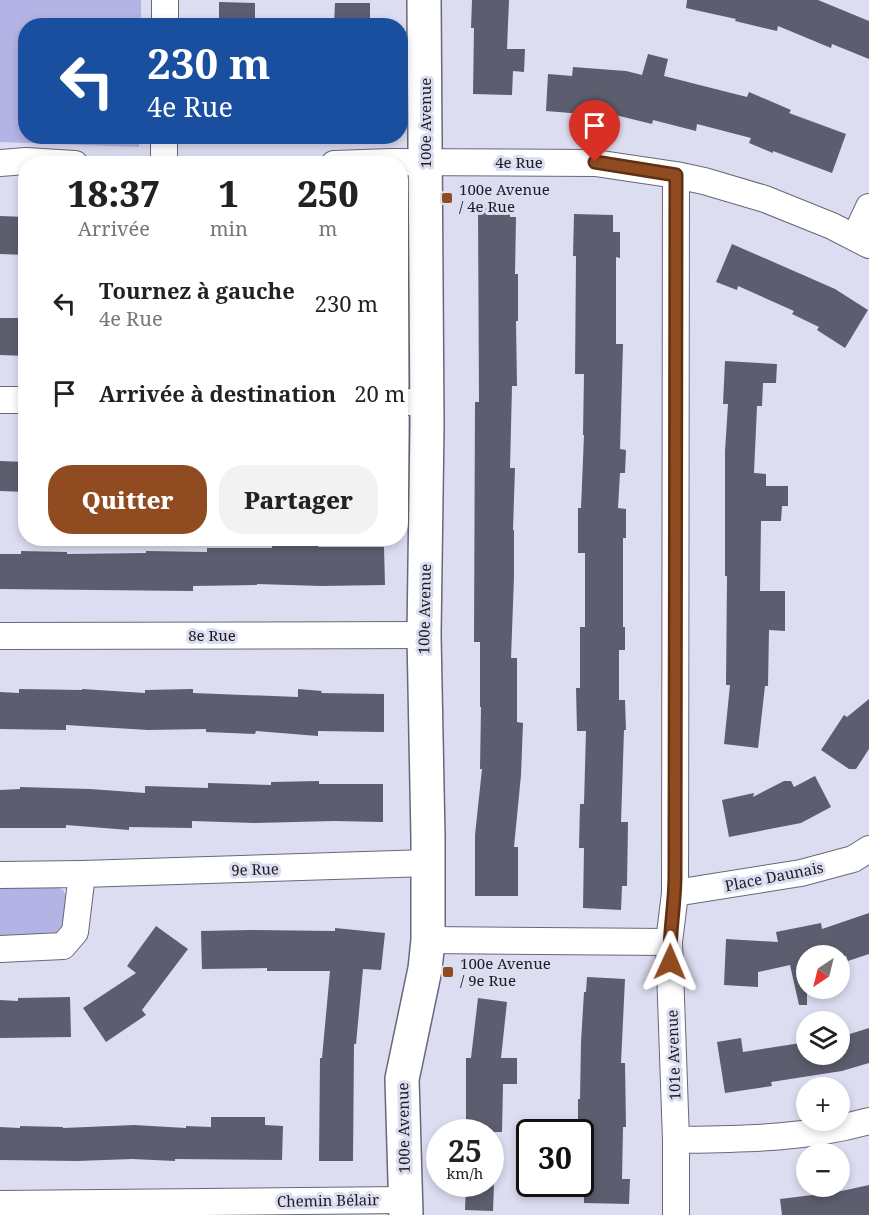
<!DOCTYPE html>
<html lang="fr">
<meta charset="utf-8">
<style>
:root{--surface:#fff;--page:#f2f2f2;--text:#222;--muted:#767676;--accent:#904c20}
body{margin:0;font-family:"Noto Serif",serif;background:var(--page);color:var(--text);height:100vh;display:flex;flex-direction:column;font-size:22px;white-space:nowrap}
*{box-sizing:border-box;margin:0}
p{font-size:20px;color:var(--muted)}
.icon{flex:none;width:33px;height:33px;fill:none;stroke:currentColor;stroke-width:2;stroke-linecap:round;stroke-linejoin:round}
.map{position:relative;flex:1;overflow:hidden}
.sheet{position:absolute;left:18px;top:156px;width:390px;height:390px;display:flex;flex-direction:column;background:var(--surface);border-radius:24px;box-shadow:0 3px 9px #0003}
.sheet>*{flex:none}
.banner{position:absolute;left:18px;top:18px;width:390px;height:126px;border-radius:24px;box-shadow:0 3px 9px #0003;background:#1a4fa0;color:#fff;overflow:hidden}
.needle{width:39px;rotate:215deg}
.controls{position:absolute;left:796px;top:945px;display:grid;gap:12px}
.controls a{display:grid;place-items:center;width:54px;height:54px;border-radius:50%;background:var(--surface);box-shadow:0 3px 9px #0003;font-size:30px}
.speed{position:absolute;left:426px;top:1119px;display:flex;gap:12px;font-size:30px;font-weight:700;text-align:center}
.speed>*{display:grid;place-content:center;width:78px;height:78px;border-radius:50%;background:var(--surface);box-shadow:0 3px 9px #0003;line-height:1}
.speed small{font-size:15px;font-weight:400}
.speed .limit{border:3px solid #111;border-radius:9px;background:#fff;color:#111}
.pin{position:absolute;display:grid;place-items:center;width:51px;height:51px;color:#fff;margin:-62px -26px;border-radius:50% 50% 50% 0;rotate:-45deg;box-shadow:0 0 6px #0007}
.pin .icon{rotate:45deg}
.me{position:absolute;width:66px;margin:-33px;rotate:1deg;stroke-linejoin:round;filter:drop-shadow(0 0 4px #0008)}
.turn{display:flex;align-items:center;gap:21px;height:126px;padding:0 30px;font-size:27px}
.turn .icon{width:78px;height:78px;stroke-width:2.5}
.turn b{display:block;font-size:42px;line-height:51px}
.eta{display:flex;justify-content:space-evenly;align-items:center;height:102px;text-align:center}
.eta b{font-size:36px;font-weight:800;line-height:42px}
.button{display:flex;gap:12px;margin-top:auto;padding:12px 30px}
.button a{flex:1;height:69px;border-radius:24px;background:var(--accent);color:#fff;font-size:24px;font-weight:800;line-height:69px;text-align:center}
.button a+a{background:var(--page);color:var(--text)}
ul{padding:0;list-style:none}
li{display:flex;align-items:center;gap:18px;height:90px;padding:0 30px}
li div{flex:1}
li b{display:block;font-size:22px}
li em{font-style:normal}
.map>svg:first-child{display:block}
.green{fill:#b3b4e5}
.building{fill:#5c5d6e}
.lines{fill:none;stroke-linecap:round;stroke-linejoin:round}
.street-casing{stroke:#676879;stroke-width:28}
.secondary-casing{stroke:#676879;stroke-width:36}
.street{stroke:#fff;stroke-width:26}
.secondary{stroke:#fff;stroke-width:33}
.route-casing{stroke:#5e3115;stroke-width:15}
.route{stroke:#904c20;stroke-width:10}
.poi-dot{fill:#904c20;stroke:#ddddf2;stroke-width:2}
.labels{text-anchor:middle;dominant-baseline:central;stroke-width:6;stroke-linejoin:round;paint-order:stroke}
.street-label{font-size:15px;fill:#1c1c23;stroke:#ddddf2}
.poi-label{font-size:15px;fill:#1c1c23;stroke:#ddddf2;text-anchor:start}
</style>
<div class="map">
<svg width="869" height="1215" viewBox="0 0 869 1215">
<rect width="100%" height="100%" fill="#ddddf2"/>
<path class="green" d="M0,0H141V25L26,26V136L139,137V147L0,142Z
M0,888H59L63,890L66,895V927L61,935L0,937Z"/>
<path class="building" d="M472,0H509L507,49H525L524,72L513,71L512,95L473,94L474,28H471Z
M687,0H818L869,21V59L832,44L831,48L778,26L777,31L735,21L736,19L686,8Z
M219,2L255,3V26H219Z
M335,3H370V26H334Z
M648,54L668,59L664,76L747,97L749,92L791,110L789,113L846,134L832,173L773,151V153L749,143L751,138L697,124L696,131L653,120L652,124L595,110V115L546,111L548,74L572,76L573,67L626,71L642,75Z
M478,208L510,209V217H516L515,274H518V321H516L517,386H512L510,468H515L513,530H514V577L511,658H517V722L523,723L521,775L514,847H518V896H475V835L482,769H480L481,707H480V642H474L475,402H479Z
M574,214L613,215V232H620V258L616,257V344H623L620,449L626,450L625,473H620L618,508L626,509V538H623V627H625V650H619V700H625L626,730H624L621,822H628L627,886H622L621,910L583,908L584,848H579L580,804H584L586,731H577L576,688H580V627H585V553H578V508H581L584,435H583L584,374H575L576,256H573Z
M0,216L26,217V255L0,254Z
M732,244L835,289L868,310L845,348L817,330L819,327L792,314L794,311L738,286L737,290L716,282Z
M0,318H26V356L0,355Z
M725,361L777,364L776,383H763L762,406H757L754,473L766,474V486H788V506H782L781,521H761L760,591H785V631L769,630L768,686H765L758,748L724,744L730,685H726L727,576H725V451L728,404H723Z
M0,461L26,462V492L0,491Z
M272,544L319,545L318,547H384L385,585L321,586L257,584V585L193,586V591L0,589V554H21V551L67,552V554L146,553V551L207,552V548H272Z
M19,689L82,690V689L145,693V690L193,689V693L298,697V689L322,691L321,693L384,694V732L318,731V736L256,731L255,734L206,732V729L148,730L66,725V730L0,729V692L19,693Z
M869,699V749L856,769H849L821,750L844,715L847,717Z
M815,776L831,807L801,823L729,837L722,800L754,793L753,797L784,781H791L794,787Z
M319,781V784H383V822L334,821L255,823L192,821V828L129,827V830L66,825V828H0V790L20,789V787L90,789L145,793V786L208,788V783L271,785V782Z
M869,913V954L848,961L846,956H807V1005H799L790,965L758,972V987L724,985L726,939L778,942L776,932L821,923L822,929Z
M156,926L188,949L142,1010L146,1015L106,1042L83,1008L136,973L127,966Z
M335,928L385,933L381,970L363,969L356,1044H354L353,1161H319L320,1058H322L330,971H267V968L202,969L201,931L250,930L335,931Z
M587,977L625,979L621,1063H625L626,1127H623L622,1179H630L629,1204L584,1203V1185L580,1184V1132H578V1099H580L581,1042L584,992H586Z
M70,997L71,1037L0,1038V1000L18,1001V998Z
M478,998L507,1002L501,1058H517V1084H503L502,1132H466V1058H471Z
M869,1028V1063L842,1071L771,1082L772,1086L725,1093L717,1042L741,1038L743,1052L807,1042V1054H840V1037Z
M211,1117H265V1125L283,1126L282,1160L175,1159V1161L132,1159L77,1161L0,1160V1127L20,1128V1126L63,1127V1128L134,1125L186,1128V1126L211,1127Z
M466,1184H494L493,1211L465,1210Z
M869,1185V1215H782L780,1199L837,1192Z"/>
<g class="lines">
<defs>
<path id="street" d="M165,26V0
M0,163L26,161L75,164
M164,164V136
M334,164L390,162L595,163L676,175L704,181L765,199L832,226L869,245
M676,175L675,893L669,942L676,1140V1215
M855,237L869,207
M0,400H26
M400,402H427
M0,636L424,635
M0,875L82,874L428,863
M675,893L801,873L853,859L869,849
M428,940L669,942
M0,949L63,946L75,932L82,874
M676,1140C740,1139 806,1139 869,1121
M0,1204L404,1200"/>
<path id="secondary" d="M406,1215L402,1079L425,969L428,940V838L424,635L427,425L424,0"/>
</defs>
<use href="#street" class="street-casing"/>
<use href="#secondary" class="secondary-casing"/>
<use href="#street" class="street"/>
<use href="#secondary" class="secondary"/>
</g>
<g class="lines">
<defs>
<path id="route" d="M595,162L676,175L675,876C675,905 669,933 670,962"/>
</defs>
<use href="#route" class="route-casing"/>
<use href="#route" class="route"/>
</g>
<g class="poi-dot">
<rect x="441" y="192" width="12" height="12" rx="3"/>
<rect x="442" y="966" width="12" height="12" rx="3"/>
</g>
<g class="labels">
<g class="street-label">
<text transform="translate(425 123) rotate(-90)">100e Avenue</text>
<text x="519" y="162">4e Rue</text>
<text transform="translate(424 609) rotate(-89)">100e Avenue</text>
<text x="212" y="635">8e Rue</text>
<text transform="translate(255 869) rotate(-2)">9e Rue</text>
<text transform="translate(774 876) rotate(-11)">Place Daunais</text>
<text transform="translate(673 1055) rotate(-92)">101e Avenue</text>
<text transform="translate(403 1128) rotate(-91)">100e Avenue</text>
<text transform="translate(328 1200) rotate(-1)">Chemin Bélair</text>
</g>
<g class="poi-label">
<text x="459" y="189">100e Avenue<tspan x="459" dy="17">/ 4e Rue</tspan></text>
<text x="460" y="963">100e Avenue<tspan x="460" dy="17">/ 9e Rue</tspan></text>
</g>
</g>
</svg>
<div class="controls">
<a><svg class="needle" viewBox="-14 -14 28 28"><path d="M0-13l5 13h-10z" fill="#e53935"/><path d="M0 13l5-13h-10z" fill="#767676"/></svg></a>
<a><svg class="icon" aria-label="layers" viewBox="0 0 24 24"><path d="M12 4l9 5-9 5-9-5zM3 14l9 5 9-5"/></svg></a>
<a>+</a>
<a>−</a>
</div>
<div class="speed"><div>25<small>km/h</small></div><div class="limit">30</div></div>
<div class="pin" style="left:595px;top:162px;background:#d93025"><svg class="icon" aria-label="arrive" viewBox="0 0 24 24"><path d="M6 21V4h12l-3 4 3 4H6"/></svg></div>
<svg class="me" style="left:670px;top:962px" viewBox="-20 -20 40 40"><path d="M0-17L14 15 0 8-14 15z" fill="#904c20" stroke="#fff" stroke-width="4"/></svg>
<div class="banner">
<div class="turn"><svg class="icon" aria-label="left" viewBox="0 0 24 24"><path d="M17 20v-9H6M10 6l-5 5 5 5"/></svg><div><b>230 m</b>4e Rue</div></div>
</div>
<section class="sheet">
<div class="eta">
<div><b>18:37</b><p>Arrivée</p></div>
<div><b>1</b><p>min</p></div>
<div><b>250</b><p>m</p></div>
</div>
<ul>
<li><svg class="icon" aria-label="left" viewBox="0 0 24 24"><path d="M17 20v-9H6M10 6l-5 5 5 5"/></svg><div><b>Tournez à gauche</b><p>4e Rue</p></div><em>230 m</em></li>
<li><svg class="icon" aria-label="arrive" viewBox="0 0 24 24"><path d="M6 21V4h12l-3 4 3 4H6"/></svg><div><b>Arrivée à destination</b></div><em>20 m</em></li>
</ul>
<div class="button"><a>Quitter</a><a>Partager</a></div>
</section>
</div>
